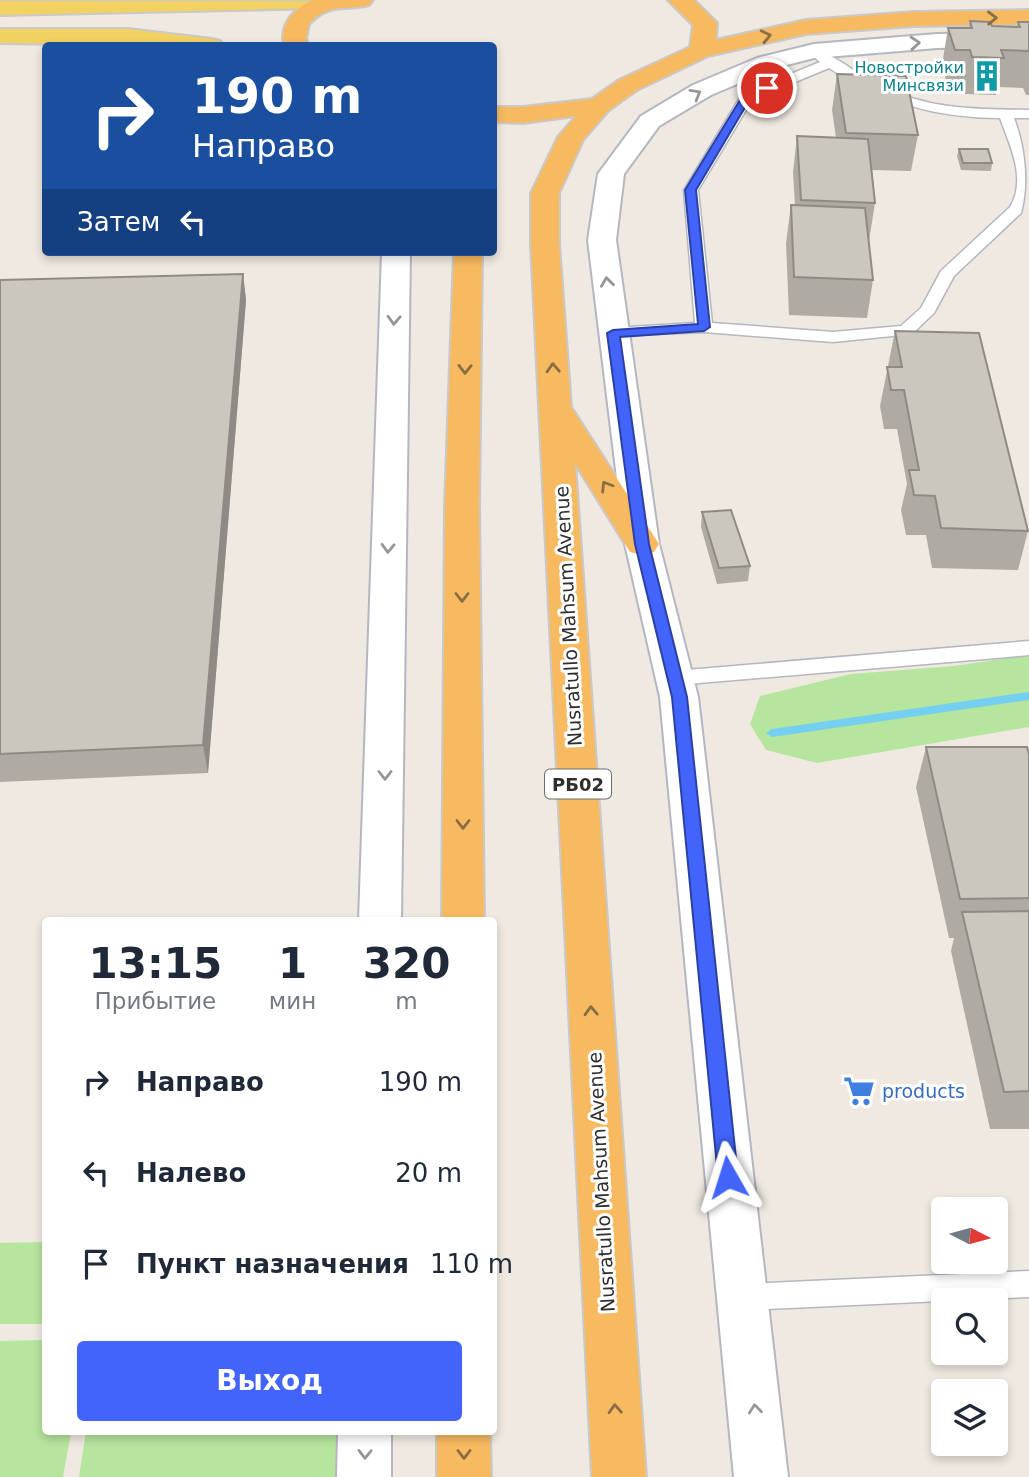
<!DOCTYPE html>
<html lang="ru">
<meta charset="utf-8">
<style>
:root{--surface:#fff;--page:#f6f6f7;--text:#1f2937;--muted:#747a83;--accent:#4264fb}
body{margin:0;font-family:"DejaVu Sans",sans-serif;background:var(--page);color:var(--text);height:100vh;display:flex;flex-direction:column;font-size:26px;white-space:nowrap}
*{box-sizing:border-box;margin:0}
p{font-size:23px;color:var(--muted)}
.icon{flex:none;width:38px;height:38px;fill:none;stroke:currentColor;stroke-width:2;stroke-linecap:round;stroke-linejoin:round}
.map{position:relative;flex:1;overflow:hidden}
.drawer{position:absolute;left:42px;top:917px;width:455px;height:518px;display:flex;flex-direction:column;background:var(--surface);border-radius:7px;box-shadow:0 4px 10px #0003}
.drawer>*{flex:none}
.hud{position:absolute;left:42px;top:42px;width:455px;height:214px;border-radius:7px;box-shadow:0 4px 10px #0003;background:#1a4fa0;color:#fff;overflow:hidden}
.needle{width:46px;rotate:96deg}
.buttons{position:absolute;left:931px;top:1197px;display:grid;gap:14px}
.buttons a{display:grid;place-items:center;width:77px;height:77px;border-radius:7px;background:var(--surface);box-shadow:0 4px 10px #0003;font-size:35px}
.pin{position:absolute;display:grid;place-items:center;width:60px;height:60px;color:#fff;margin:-30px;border:4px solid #fff;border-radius:50%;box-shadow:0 2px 7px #0007}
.me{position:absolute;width:77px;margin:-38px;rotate:354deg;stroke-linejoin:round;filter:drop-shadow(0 0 5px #0008)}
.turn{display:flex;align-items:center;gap:24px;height:147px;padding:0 35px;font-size:32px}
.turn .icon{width:91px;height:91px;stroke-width:2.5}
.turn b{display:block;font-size:49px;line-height:60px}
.then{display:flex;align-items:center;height:66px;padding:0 35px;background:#0003;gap:14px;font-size:26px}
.eta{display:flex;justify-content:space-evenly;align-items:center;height:119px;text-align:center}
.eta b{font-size:42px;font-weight:800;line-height:49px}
.cta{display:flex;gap:14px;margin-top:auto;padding:14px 35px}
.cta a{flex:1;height:80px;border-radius:7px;background:var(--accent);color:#fff;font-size:28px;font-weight:800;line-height:80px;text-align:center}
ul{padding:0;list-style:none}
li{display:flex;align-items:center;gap:21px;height:91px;padding:0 35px}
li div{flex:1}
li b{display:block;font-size:26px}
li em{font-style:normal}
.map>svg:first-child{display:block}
.green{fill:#b6e59e}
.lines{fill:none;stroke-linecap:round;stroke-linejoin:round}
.stream{fill:#75cff0;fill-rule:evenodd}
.service-casing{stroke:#b4b7c1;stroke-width:3}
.tertiary-casing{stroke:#b4b7c1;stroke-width:4}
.primary-casing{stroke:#c9c9c9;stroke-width:4}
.trunk-casing{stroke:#c9c9c9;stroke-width:4}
.service{fill:#fff;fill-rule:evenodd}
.tertiary{fill:#fff;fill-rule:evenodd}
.primary{fill:#f2d163;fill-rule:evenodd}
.trunk{fill:#f8ba60;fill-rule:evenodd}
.wall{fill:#afaba4}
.shaded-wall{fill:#8e8b86}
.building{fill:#cbc7bf;stroke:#8e8b86;stroke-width:2}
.oneway{stroke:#896d44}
.oneway2{stroke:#969696}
.route{fill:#4264fb;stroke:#2b41a3;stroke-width:2}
.labels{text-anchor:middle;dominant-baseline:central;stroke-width:6;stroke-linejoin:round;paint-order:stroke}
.far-culture-label{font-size:16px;fill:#0d838f;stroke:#fff;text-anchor:end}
.shield{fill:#fff;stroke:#6d6d6d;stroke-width:2}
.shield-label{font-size:18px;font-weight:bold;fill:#2e2e2e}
.street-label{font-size:19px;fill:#2e2e2e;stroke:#fff}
.shop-label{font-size:19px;fill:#366cbe;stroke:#fff;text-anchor:start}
</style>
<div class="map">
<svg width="1029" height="1477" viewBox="0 0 1029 1477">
<rect width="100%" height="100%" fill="#efe9e1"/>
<path class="green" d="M1029,655V727L817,763L766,750L750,724L760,696L851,674L954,666Z
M45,1242V1324H0V1243Z
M45,1340L46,1432H71L63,1477H0V1341Z
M86,1432H369L367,1477H79Z"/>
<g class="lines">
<path class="stream" d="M1029,692V700L772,737L766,733L772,729Z"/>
<defs>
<path id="service" d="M819,51C838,57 861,77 880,86C932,110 974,109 1029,110V118H1014C1025,147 1029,184 1021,213L954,276L934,313L912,334L833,342L704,332L607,336L605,333L607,330L613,328L695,323L684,190L742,94L820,62L812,55ZM829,68C882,102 936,118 1000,118C1010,146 1027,179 1010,207L941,271L921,308L901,326L833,332L712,323L698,190L752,100Z
M1029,641V655L985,659L675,685L668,683L665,678L668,673L675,671Z
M1029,1271V1297L744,1310L734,1306L730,1297L734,1288L744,1284Z"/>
<path id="tertiary" d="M1029,32V46L937,48L814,58L775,68L711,95L659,126L624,174L616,240L659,544L698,697L788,1477H734L660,697L625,544L588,240L598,174L641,116L693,85L757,58L814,44L937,34Z
M382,252H410L401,920H359Z
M338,1432H391V1477H337Z"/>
<path id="primary" d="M0,1H341L337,6L329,8L0,15Z
M0,29H128L212,39L220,41L224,46L0,43Z"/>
<path id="trunk" d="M312,0H373L369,5C344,11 330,2 309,24L306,38L308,46H284C279,24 294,9 312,0Z
M668,0H694L717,23L716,40L806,20L914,12L1029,10V24L914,26L806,34L708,56L637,90L608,111L583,140L559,193V244L571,407L659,544L654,552L642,555L630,552L575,463L646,1477H592L531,244V193L558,137L576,116L523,123L494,122V107H523L592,99L619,80L690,47L693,25Z
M454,252H482L479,507L484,920H442L445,507Z
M437,1432H490L491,1477H437Z"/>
</defs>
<use href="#service" class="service-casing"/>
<use href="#tertiary" class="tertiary-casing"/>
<use href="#primary" class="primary-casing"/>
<use href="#trunk" class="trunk-casing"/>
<use href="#service" class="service"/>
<use href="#tertiary" class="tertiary"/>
<use href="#primary" class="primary"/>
<use href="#trunk" class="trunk"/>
</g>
<path class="wall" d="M970,21L992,26L1017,27L1018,22H1029V95H1026L1023,88L998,87L996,95L965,94L962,87H948L942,65L948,28H969Z
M837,74L918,135L911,171L872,170L875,203L869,241L873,280L867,318L789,315L786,243L791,205H795L793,173L797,136L836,138L832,110Z
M959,149L992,163L991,171L961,170L957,156Z
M243,274L246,300L208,773L0,782V280Z
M895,331L1028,531L1018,570L932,568L926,535H906L901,510L907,484L897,429H884L880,406Z
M702,512L750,566L748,581L717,584L701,527Z
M926,747L1029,754V1129H990L951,951L954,938H949L916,787Z"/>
<path class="shaded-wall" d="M243,274L246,300L208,773L203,745Z"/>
<path class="building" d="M970,21L990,22L992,26L1020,27L1018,22H1029V51L1001,50L1004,58L972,57L970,50H955L948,28H972Z
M837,74L906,76L918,135L846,133Z
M797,136L868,139L875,203L801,200Z
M959,149H988L992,163H963Z
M791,205L865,208L873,280L794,277Z
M243,274L203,745L0,754V280Z
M895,331L979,333L1028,531L941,528L935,496L914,495L909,470H919L904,390H891L887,367H902Z
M731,510L750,566L719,568L702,512Z
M926,747H1027L1029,754V898L960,899Z
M1029,911V1091L1004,1092L962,912Z"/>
<defs><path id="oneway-chevron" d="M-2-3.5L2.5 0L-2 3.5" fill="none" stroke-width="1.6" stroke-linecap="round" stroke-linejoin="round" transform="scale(1.75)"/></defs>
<g class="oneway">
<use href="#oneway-chevron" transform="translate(992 18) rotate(-1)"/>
<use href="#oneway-chevron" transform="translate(766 36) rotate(-13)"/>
<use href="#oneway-chevron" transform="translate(553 368) rotate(-93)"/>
<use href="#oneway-chevron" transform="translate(465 369) rotate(91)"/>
<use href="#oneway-chevron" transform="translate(606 486) rotate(-122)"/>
<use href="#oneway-chevron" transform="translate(462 597) rotate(90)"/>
<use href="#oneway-chevron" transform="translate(463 824) rotate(90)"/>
<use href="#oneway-chevron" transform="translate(591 1011) rotate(-93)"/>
<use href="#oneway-chevron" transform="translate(615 1409) rotate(-93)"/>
<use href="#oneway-chevron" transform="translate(464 1454) rotate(90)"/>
</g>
<g class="oneway2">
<use href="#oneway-chevron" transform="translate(915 43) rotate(-4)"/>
<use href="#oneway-chevron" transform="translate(696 94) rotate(-30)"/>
<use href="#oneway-chevron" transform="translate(607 282) rotate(-97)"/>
<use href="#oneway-chevron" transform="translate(394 320) rotate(92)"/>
<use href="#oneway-chevron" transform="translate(388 548) rotate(92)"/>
<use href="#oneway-chevron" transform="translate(385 775) rotate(90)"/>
<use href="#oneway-chevron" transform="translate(755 1409) rotate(-96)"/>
<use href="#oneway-chevron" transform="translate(365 1454) rotate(91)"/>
</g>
<path class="route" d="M767,85L772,88L771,91L750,99L696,190L710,327L704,331L620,337L649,544L687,697L738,1177L735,1183L728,1185L721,1183L718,1177L672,697L635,544L607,333L613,330L698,324L685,190L743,95Z"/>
<defs>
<symbol id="building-bare" viewBox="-9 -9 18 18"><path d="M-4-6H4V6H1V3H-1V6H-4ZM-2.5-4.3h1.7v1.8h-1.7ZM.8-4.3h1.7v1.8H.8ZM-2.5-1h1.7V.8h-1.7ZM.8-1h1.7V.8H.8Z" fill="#0f9aa8" stroke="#fff" stroke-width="2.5" paint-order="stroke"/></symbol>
<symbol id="supermarket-bare" viewBox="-9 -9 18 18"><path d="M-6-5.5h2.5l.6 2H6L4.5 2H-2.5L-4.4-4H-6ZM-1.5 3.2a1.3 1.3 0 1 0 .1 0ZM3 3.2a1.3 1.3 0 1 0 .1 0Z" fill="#3f7fe0" stroke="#fff" stroke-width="2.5" paint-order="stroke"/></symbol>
</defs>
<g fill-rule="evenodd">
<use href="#building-bare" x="965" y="54" width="44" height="44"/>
<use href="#supermarket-bare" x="837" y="1069" width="44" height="44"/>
</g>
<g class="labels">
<g class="far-culture-label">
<text x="964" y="67">Новостройки<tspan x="964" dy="18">Минсвязи</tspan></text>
</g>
<rect class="shield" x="545" y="769.5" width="66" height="29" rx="5"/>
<g class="shield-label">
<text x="578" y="784">РБ02</text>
</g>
<g class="street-label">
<text transform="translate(568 616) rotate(-93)">Nusratullo Mahsum Avenue</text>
<text transform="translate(601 1182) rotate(-93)">Nusratullo Mahsum Avenue</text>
</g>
<g class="shop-label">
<text x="882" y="1091">products</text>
</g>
</g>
</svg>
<div class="buttons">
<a><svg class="needle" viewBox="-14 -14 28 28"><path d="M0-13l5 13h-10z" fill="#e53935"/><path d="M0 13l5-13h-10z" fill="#747a83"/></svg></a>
<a><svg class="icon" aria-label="search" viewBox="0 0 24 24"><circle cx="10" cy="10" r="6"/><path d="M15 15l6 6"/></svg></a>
<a><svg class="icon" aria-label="layers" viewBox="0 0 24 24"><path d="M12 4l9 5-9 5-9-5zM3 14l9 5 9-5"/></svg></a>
</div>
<div class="pin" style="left:767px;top:88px;background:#d93025"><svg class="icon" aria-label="arrive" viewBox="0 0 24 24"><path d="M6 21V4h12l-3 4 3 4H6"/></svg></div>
<svg class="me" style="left:728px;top:1177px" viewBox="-20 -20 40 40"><path d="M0-17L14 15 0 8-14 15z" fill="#4264fb" stroke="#fff" stroke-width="4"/></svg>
<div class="hud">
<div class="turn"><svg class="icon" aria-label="right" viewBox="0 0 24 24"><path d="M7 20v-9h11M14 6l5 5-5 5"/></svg><div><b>190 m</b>Направо</div></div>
<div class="then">Затем<svg class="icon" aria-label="left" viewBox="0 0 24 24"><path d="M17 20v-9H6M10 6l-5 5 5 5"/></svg></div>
</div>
<section class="drawer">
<div class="eta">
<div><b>13:15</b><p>Прибытие</p></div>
<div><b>1</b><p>мин</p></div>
<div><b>320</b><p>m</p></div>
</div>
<ul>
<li><svg class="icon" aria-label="right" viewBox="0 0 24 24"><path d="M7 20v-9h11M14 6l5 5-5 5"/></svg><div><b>Направо</b></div><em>190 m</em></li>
<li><svg class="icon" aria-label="left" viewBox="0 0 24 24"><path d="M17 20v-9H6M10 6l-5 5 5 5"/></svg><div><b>Налево</b></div><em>20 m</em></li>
<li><svg class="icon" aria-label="arrive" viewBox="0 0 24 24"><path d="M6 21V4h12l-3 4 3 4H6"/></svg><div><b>Пункт назначения</b></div><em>110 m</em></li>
</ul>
<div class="cta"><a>Выход</a></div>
</section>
</div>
